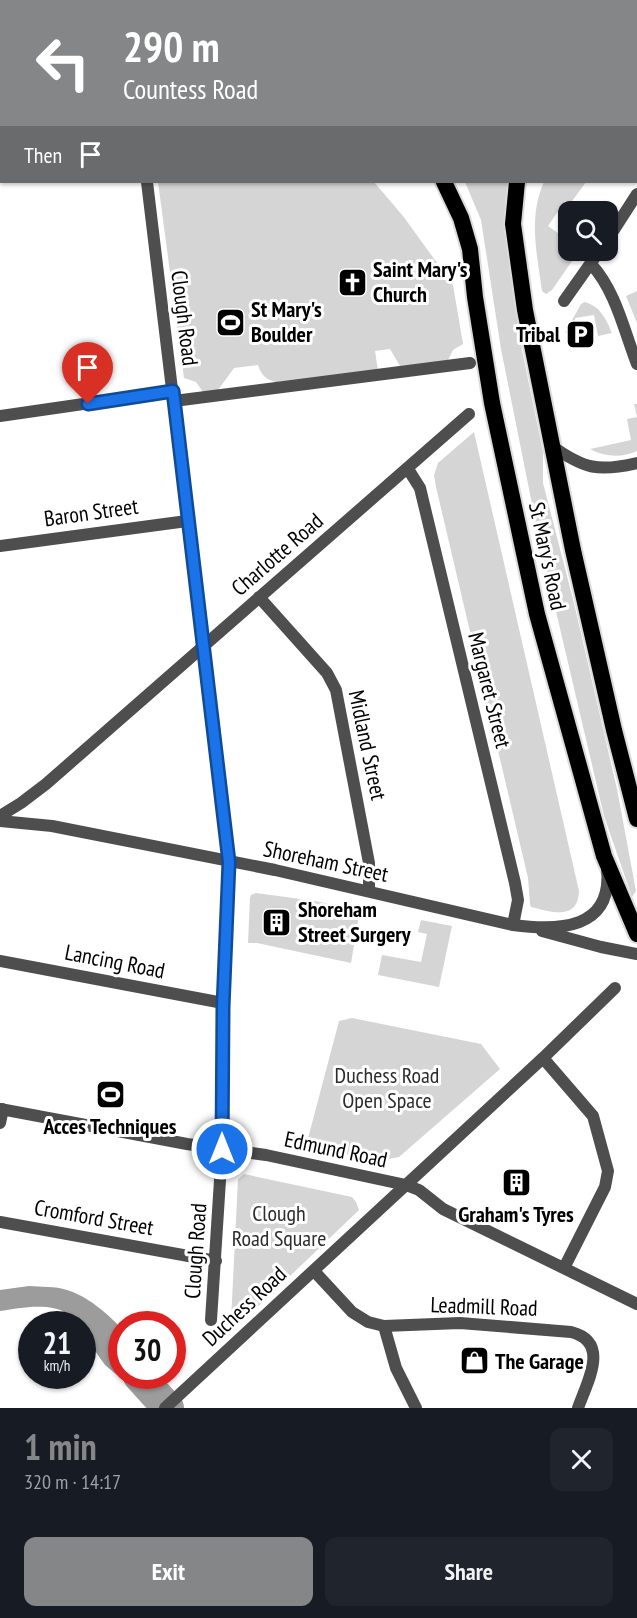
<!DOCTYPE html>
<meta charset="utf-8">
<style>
:root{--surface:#171b24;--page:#20242c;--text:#f1f3f6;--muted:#9ea1a6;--accent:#858687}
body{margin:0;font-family:"PT Sans Narrow",sans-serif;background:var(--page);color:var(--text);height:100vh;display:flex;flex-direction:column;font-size:22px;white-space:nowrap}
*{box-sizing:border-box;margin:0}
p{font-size:20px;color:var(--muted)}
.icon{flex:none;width:33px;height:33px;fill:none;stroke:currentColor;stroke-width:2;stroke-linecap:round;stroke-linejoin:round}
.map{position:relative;height:1408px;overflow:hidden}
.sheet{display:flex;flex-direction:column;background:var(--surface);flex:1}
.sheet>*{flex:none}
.hud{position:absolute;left:0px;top:0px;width:638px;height:183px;box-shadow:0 2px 4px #0004;background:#858687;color:#fff;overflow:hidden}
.controls{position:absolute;left:558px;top:201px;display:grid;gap:12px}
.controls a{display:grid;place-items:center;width:60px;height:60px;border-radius:12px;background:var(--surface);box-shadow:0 2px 4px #0004;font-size:30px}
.speed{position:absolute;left:18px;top:1311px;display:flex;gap:12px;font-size:30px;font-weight:700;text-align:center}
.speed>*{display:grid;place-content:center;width:78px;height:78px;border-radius:50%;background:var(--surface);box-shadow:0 2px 4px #0004;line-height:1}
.speed small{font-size:15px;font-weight:400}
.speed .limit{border:9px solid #d22;background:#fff;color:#111}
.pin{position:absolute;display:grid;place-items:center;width:51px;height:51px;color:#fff;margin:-62px -26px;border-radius:50% 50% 50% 0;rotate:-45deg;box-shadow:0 0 6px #0007}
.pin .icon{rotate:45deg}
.me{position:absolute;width:66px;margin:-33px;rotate:0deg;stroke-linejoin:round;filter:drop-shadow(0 0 4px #0008)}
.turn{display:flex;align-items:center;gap:21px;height:126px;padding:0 24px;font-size:27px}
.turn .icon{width:78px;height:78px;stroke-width:2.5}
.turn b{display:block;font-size:42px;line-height:51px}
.then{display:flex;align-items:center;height:57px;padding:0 24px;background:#0003;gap:12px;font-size:22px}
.round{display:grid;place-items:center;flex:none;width:63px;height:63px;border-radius:12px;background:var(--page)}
.summary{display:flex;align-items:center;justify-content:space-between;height:102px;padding:0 24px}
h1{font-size:36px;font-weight:700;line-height:45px;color:var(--accent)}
.action{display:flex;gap:12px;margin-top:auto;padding:12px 24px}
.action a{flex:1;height:69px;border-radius:12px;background:var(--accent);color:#fff;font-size:24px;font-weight:700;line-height:69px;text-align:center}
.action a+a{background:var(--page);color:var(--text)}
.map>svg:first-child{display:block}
.green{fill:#d5d5d5}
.water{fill:#9c9c9c}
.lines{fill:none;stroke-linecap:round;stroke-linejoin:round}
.river{stroke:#9c9c9c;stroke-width:32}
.trunk-casing{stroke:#dbdbdb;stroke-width:20}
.pedestrian{stroke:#4e4e4e;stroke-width:12}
.minor{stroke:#4e4e4e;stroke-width:12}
.tertiary{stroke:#4e4e4e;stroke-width:12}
.trunk{stroke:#000;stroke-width:16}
.route-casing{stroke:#114b97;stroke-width:15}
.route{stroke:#1a73e8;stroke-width:10}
.labels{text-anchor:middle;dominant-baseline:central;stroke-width:6;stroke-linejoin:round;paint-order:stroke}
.poi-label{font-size:22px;font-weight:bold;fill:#000;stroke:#fff;text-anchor:start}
.street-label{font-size:22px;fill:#000;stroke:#fff}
.park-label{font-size:22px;fill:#2c2c2c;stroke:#fff}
</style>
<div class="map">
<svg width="637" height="1408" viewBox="0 0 637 1408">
<rect width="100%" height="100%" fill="#fff"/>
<path class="green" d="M158,182H374L403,216L453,285L463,344L453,350L447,362L400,366L390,349L375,351L378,371L282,383C270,382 262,378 258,365L234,368L218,390L203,392L196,382L184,378Z
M465,182H508L505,230L522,350L543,452V483L574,603L617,789L636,891L632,897L604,816L539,539L501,349L481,220Z
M544,182H586L570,204L565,201L548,226L568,240V250L579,251L552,290L546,294L542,291C537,254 528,217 544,182Z
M637,291V323L626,296Z
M585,302C601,307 606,319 612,333L598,336L594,315L575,318L576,330L565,333L581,304Z
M634,404H637V451C622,458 605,457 590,449L631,440L627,419L637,417Z
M474,432L579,891C578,921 551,912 531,907L530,904L528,878L436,487L434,475L438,463Z
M256,893L315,901L360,910L351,963L257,943H248L250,898L251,895Z
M421,920L452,926L439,987L378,975L382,955L421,962L427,934L418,932Z
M352,1018L481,1044L500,1069L399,1157L379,1161L306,1146L339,1021Z
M244,1174L352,1197L356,1202L359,1210L241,1323L231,1321L238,1179Z"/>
<path class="water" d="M29,1286C41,1287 55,1286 67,1290C87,1296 107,1313 121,1328L122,1376H154L161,1384L146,1399L105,1365L83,1334L82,1324H75C73,1321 70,1315 66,1313C50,1302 18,1308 0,1311V1290Z"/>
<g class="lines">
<path class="river" d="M139,1376L168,1408"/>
<defs>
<path id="trunk" d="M524,0L525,2
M444,2V0
M0,119L2,118
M444,182L461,218L470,249L475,297L492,403L537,614L604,856L637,934
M517,182L513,224L525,310L573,550L614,730L637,819"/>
</defs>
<use href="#trunk" class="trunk-casing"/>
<path class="pedestrian" d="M308,0V2
M218,2L221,0
M174,401L470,363"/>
<path class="minor" d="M81,0V2
M183,0V2
M147,182L229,862L223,1007L222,1149L211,1320
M608,239L637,194
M591,264C616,291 624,331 637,364
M564,301L600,250
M0,416L173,391
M552,446C584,469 599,472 637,463
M408,469L420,488L515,883L518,900L513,925
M0,546L187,521
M259,597L327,673L336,690L369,863V891
M0,816L21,803L46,784L469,414
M0,961L223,1003
M543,1058L593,1116L608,1171L605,1187L564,1268
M0,1109L187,1144L266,1155L406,1185L419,1190L443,1209L637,1304
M0,1123L3,1109
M0,1222L216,1261
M314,1271L352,1312L368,1322L384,1326L460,1323L571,1332C611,1342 587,1382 578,1408
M384,1326L396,1368L416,1408
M165,1408L543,1058L615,988"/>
<path class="tertiary" d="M636,42H637
M636,70L637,69
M0,821L52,826L275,870L513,925C558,931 613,930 607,869
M542,931L601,947L637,954"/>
<use href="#trunk" class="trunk"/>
</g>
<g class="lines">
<defs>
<path id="route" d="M88,404L173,391L229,862L223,1007L222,1149"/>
</defs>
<use href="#route" class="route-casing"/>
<use href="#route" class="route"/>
</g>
<defs>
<symbol id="church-square" viewBox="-11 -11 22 22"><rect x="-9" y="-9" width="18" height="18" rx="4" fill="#000" stroke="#fff"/><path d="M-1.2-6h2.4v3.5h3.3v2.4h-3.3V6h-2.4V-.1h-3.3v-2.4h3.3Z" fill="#fff"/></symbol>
<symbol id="stadium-square" viewBox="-11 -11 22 22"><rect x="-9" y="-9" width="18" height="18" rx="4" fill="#000" stroke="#fff"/><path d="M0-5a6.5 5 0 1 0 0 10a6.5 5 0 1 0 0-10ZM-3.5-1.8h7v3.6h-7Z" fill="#fff"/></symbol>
<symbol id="parking-square" viewBox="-11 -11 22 22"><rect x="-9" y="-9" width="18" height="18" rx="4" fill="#000" stroke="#fff"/><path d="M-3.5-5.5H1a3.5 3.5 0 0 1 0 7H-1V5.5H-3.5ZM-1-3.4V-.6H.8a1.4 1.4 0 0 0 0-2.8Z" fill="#fff"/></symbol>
<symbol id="building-square" viewBox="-11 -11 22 22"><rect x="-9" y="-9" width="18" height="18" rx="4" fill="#000" stroke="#fff"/><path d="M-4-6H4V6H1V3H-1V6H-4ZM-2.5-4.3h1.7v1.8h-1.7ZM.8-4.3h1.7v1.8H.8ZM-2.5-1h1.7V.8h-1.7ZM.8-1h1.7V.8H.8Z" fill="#fff"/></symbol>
<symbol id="shop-square" viewBox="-11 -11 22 22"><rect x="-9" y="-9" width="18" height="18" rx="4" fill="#000" stroke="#fff"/><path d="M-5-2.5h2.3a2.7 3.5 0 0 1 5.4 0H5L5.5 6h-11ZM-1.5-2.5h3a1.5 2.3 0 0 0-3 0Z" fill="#fff"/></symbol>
</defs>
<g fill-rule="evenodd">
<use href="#church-square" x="336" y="266" width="33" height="33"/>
<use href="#stadium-square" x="214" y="306" width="33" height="33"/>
<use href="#parking-square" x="564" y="318" width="33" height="33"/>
<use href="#building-square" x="260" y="906" width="33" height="33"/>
<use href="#stadium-square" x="94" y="1078" width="33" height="33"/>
<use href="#building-square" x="500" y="1166" width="33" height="33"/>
<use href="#shop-square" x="458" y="1344" width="33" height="33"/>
</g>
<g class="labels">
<g class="poi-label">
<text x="373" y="269">Saint Mary's<tspan x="373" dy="25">Church</tspan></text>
<text x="251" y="309">St Mary's<tspan x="251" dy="25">Boulder</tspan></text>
<text x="560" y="334" text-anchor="end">Tribal</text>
<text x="298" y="909">Shoreham<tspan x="298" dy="25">Street Surgery</tspan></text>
<text x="110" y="1126" text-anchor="middle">Acces Techniques</text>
<text x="516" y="1214" text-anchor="middle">Graham's Tyres</text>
<text x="495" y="1361">The Garage</text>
</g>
<g class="street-label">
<text transform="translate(185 318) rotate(83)">Clough Road</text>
<text transform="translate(91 512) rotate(-8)">Baron Street</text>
<text transform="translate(277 554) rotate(-41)">Charlotte Road</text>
<text transform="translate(548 556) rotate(78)">St Mary's Road</text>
<text transform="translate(490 690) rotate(76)">Margaret Street</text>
<text transform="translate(368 745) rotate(78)">Midland Street</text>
<text transform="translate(326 861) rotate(12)">Shoreham Street</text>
<text transform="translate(115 961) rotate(11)">Lancing Road</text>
<text transform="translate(336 1149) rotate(12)">Edmund Road</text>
<text transform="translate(94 1217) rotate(10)">Cromford Street</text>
<text transform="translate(195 1251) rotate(-86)">Clough Road</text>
<text transform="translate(244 1306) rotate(-43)">Duchess Road</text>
<text transform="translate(484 1306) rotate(2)">Leadmill Road</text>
</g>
<g class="park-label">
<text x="387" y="1075">Duchess Road<tspan x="387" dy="25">Open Space</tspan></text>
<text x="279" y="1213">Clough<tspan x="279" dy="25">Road Square</tspan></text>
</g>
</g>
</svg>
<div class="controls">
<a><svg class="icon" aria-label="search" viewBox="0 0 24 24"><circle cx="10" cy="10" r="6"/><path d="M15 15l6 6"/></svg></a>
</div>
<div class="speed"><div>21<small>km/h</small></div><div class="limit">30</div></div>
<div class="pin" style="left:88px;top:404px;background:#d93025"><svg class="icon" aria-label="arrive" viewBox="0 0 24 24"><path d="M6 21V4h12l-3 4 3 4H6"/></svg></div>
<svg class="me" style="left:222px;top:1149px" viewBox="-20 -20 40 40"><circle r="17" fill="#1a73e8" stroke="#fff" stroke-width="3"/><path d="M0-11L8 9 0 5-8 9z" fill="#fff"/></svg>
<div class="hud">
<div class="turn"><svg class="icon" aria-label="left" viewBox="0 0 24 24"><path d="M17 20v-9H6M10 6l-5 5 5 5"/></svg><div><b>290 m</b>Countess Road</div></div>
<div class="then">Then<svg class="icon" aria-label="arrive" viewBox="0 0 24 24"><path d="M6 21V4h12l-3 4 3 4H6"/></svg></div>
</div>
</div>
<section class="sheet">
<div class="summary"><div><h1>1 min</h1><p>320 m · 14:17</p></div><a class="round"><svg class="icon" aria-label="close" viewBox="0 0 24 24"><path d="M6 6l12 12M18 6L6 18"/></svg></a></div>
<div class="action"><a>Exit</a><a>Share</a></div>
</section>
